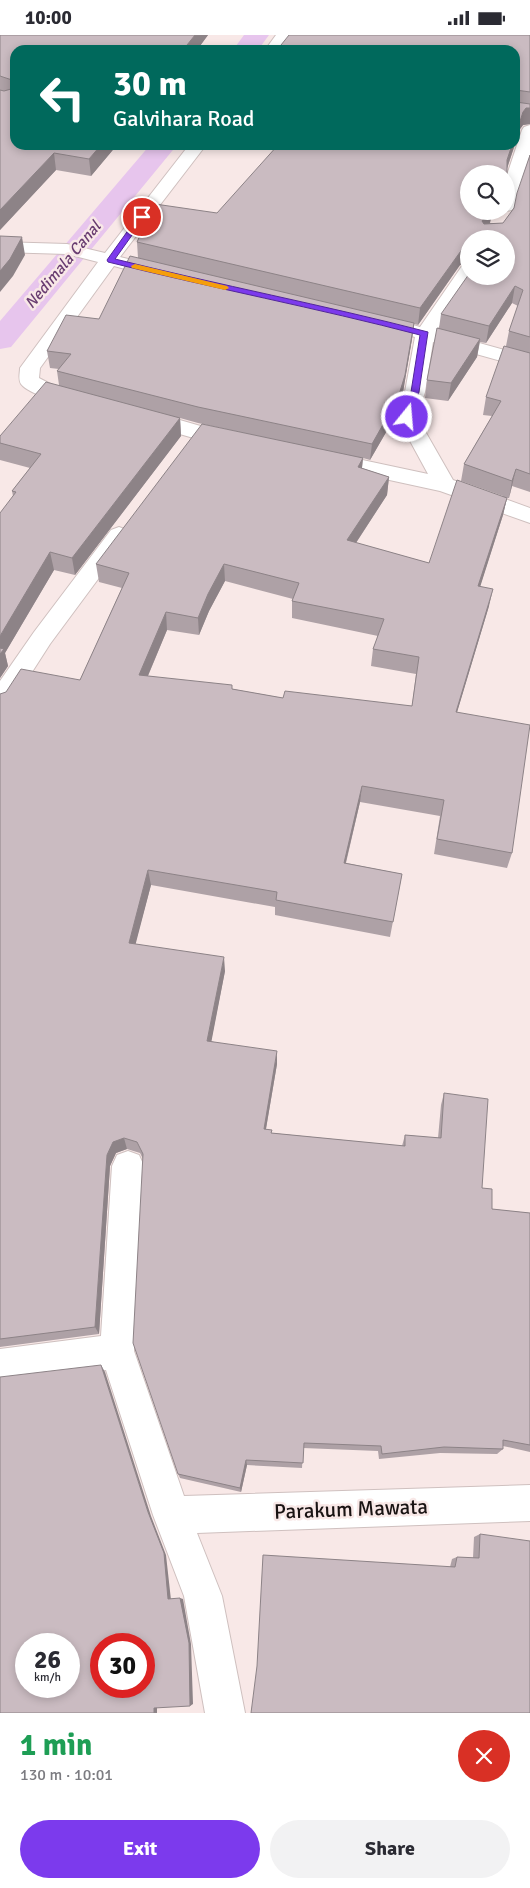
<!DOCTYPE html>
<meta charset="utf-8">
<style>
:root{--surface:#fff;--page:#f2f2f3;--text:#2b2b33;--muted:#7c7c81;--accent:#7c3aed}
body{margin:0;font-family:Signika,sans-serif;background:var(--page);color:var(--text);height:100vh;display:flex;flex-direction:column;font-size:19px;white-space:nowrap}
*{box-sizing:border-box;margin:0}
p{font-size:16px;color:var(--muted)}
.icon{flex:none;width:28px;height:28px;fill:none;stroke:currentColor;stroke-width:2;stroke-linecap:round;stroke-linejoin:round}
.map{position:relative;height:1678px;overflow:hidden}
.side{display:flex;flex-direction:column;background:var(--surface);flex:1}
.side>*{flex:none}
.banner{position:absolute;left:10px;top:10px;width:510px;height:105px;border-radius:15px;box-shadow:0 2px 8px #0003;background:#00695c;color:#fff;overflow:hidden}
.fabs{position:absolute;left:460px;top:130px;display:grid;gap:10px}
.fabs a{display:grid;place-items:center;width:55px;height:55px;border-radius:50%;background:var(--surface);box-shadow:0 2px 8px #0003;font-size:25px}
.speed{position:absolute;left:15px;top:1598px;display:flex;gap:10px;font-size:25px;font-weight:700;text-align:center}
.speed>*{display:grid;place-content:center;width:65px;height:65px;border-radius:50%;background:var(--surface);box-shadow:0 2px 8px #0003;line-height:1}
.speed small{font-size:12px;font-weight:400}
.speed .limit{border:8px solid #d22;background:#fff;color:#111}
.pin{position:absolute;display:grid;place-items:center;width:42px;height:42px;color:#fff;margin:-21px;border:2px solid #fff;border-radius:50%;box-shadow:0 1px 5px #0007}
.me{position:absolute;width:55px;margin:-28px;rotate:17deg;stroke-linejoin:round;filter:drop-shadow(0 0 4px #0008)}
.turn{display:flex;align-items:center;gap:18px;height:105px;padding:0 20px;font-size:22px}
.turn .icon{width:65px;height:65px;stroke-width:2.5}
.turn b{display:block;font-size:35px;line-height:42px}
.round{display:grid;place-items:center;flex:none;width:52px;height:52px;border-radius:26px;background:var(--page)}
.overview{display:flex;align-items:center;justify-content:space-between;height:85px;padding:0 20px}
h1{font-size:30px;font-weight:800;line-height:38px;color:#1e9e55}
.cta{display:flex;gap:10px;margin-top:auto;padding:10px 20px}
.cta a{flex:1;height:58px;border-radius:30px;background:var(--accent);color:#fff;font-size:20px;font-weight:800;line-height:58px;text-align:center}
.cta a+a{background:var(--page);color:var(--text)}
.status{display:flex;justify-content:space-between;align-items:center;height:35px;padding:0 25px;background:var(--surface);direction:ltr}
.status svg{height:14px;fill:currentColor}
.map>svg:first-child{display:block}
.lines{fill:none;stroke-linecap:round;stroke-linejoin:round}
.canal{fill:#e7c5ed;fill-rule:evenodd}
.minor-casing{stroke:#cfc0bf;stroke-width:2}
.minor{fill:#fff;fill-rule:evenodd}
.wall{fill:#aea1a6;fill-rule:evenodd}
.shaded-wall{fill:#8d8387}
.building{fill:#cabbc1;stroke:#8d8387;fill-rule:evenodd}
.route{fill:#7c3aed;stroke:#51269a}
.slow{fill:#f59e0b}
.labels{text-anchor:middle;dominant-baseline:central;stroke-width:5;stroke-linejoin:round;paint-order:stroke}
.far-water-label{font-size:16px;font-style:italic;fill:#693d71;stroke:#f8e8e7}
.near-street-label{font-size:21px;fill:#191313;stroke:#f8e8e7}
</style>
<div class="status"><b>10:00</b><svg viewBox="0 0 49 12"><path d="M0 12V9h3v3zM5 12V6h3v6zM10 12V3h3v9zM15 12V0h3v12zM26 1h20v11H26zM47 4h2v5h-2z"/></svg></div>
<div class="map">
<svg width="530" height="1678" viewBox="0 0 530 1678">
<rect width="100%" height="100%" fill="#f8e8e7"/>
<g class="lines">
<path class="canal" d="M244,0H269L258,15H233Z
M150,110H177L11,312L0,314V286Z"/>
<defs>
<path id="minor" d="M276,0H291L281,15H265Z
M530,90V122L515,171L512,175L506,176V143L522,95L524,92Z
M189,110H206L120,222L169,234L171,238L169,242L162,244L114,231L40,333L39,343L56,352L84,360L87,364L84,368C71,372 29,360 21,349C18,344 20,338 20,333L98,227L67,219L0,217V207L67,209L105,218Z
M469,230V241H474L436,296L530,322V334L433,307L425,357L417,382L453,445L530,473V488L440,456L325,431L317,429L314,424L317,419L325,417L428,439L397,382L405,357L415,302L370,290L367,286L370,282L377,280L420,292L462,231Z
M145,375L204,392L207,397L204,402L197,404L138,387L135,382L138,377Z
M119,492L127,495L130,500L127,505L50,609L9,673L0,675V646L34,597L111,495Z
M128,1116L139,1120L144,1131L134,1316L184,1461L530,1450V1486L197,1498L222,1561L245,1678H205L184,1561L153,1480L106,1335L0,1348V1314L101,1301L112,1131L117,1120Z"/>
</defs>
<use href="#minor" class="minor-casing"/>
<use href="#minor" class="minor"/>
</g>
<path class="wall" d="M0,0H208L197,15H15L117,110L91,141L56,135L0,195Z
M289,0H530V89L523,90L520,94L507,134L506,161V139H469L490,188H503L514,173L530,120V457L512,451L509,463H507L503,480L480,551L489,571L457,677L512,818L507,833L434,819L440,781L360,767L346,828L402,839L390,902L275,880V872L151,850L135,909L225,936L211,1006L277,1029L266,1094L272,1098L402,1111L405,1100L438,1103L441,1070L444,1058L482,1153L492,1174L530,1178V1417L503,1411V1414L497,1419L440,1418L379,1424L378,1416L303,1413L302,1433L247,1430L241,1457L180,1443L178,1439L143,1124L140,1118L127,1114L116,1118L110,1131L99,1299L0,1312V659L80,645L122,553L99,547L96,529L275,405L198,388L180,383L181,401L75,540L54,535L5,618L8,631L0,643L13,461L12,456L30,433L0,425V401L59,350L57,336L59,334L50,333L47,316L99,284L138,223L137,207L217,178L515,110ZM469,204L506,241L441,279L439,293L427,345L425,363L448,366L477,322L480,307L486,308L512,268L518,271L509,296L506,311L486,362L483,380L492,381L464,429L461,446L503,461L429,528L356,508L387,460L389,442L362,433L363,423L370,425L396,380L403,357L412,304L414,289L418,290L460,230ZM225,546L293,564L292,566V583L378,601L373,614L371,631L416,639L412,671L283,663L233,654L148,641L167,595L199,600L209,576Z
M480,1499L530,1678L450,1532L452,1524L457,1522L473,1523L474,1502Z"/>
<path class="shaded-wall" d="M195,0H208L197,15H183Z
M526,73H530V89L523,90L520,94L505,139L507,125L512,110H515V102L523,77Z
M101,110H117L91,141L89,124Z
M54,118L56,135L0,195V175Z
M489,176H493L490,188L479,203L482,186Z
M22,202L25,220L13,241L0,257V236Z
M469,212V229L460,230L418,290L420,273L463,213Z
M515,251L512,268L486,308L489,291Z
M414,288L412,304L403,357L396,380L370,425L372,409Z
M480,304L477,322L448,366L451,348Z
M180,383L181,401L75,540L72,523Z
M363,423L361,441L358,432Z
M516,434L512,451L509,463L512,446Z
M389,442L387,460L346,523L347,505Z
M507,463L503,480L475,568L478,551Z
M50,517L54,535L5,618L8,631L0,643V601Z
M224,529L225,546L209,576L199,600L198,583L208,559Z
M493,554L489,571L452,694L456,677Z
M166,577L167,595L141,657L139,640Z
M362,751L360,767L342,843L344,828Z
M148,835L151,850L132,923L129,908Z
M224,922L225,936L209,1019L207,1006Z
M277,1016V1029L264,1105V1094Z
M124,1103L127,1114L116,1118L110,1131L99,1299L95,1292L107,1120L113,1107Z
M101,1330L105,1337L151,1481L166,1520L171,1565L168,1564L148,1477Z
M246,1425L247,1430L241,1457L240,1453Z
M180,1563L183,1564L191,1609L193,1669L190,1671Z
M157,1672V1678H154V1673Z"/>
<path class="building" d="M0,0H195L183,15H15V110H101L89,124L54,118L0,175V55L4,56L11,54L14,50L12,45L0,41Z
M289,0H530V57L516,55V67L530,69V73H526L523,77L515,102V15H277Z
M278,110H512L507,125V157H506V139H469V176H489L482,186L484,189L503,188L514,173L517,158L530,120V302L509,296L523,255L515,251L489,291L441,279L469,239V241H506V204H469V212L463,213L420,273L137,207L155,169L217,178Z
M0,201L22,202L10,224L0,236Z
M130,221L414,288L405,340L398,363L372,409L198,372L57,336L71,319L47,316L66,280L99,284Z
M437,293L480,304L451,348L427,345Z
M504,311L530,318V439L516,434L512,446L464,429L501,366L486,362Z
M46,347L180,383L72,523L50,517L0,601V478L16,457L12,456L41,419L0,408V401Z
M202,389L363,423L358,432L389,442L347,505L429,528L457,445L507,463L478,551L493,554L456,677L530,690L512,818L437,804L444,765L362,751L344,828L402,839L393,887L276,865L277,857L148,835L129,908L224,922L207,1006L277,1016L264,1094L272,1095L271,1098L405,1111V1100L441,1103L444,1058L488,1064L482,1153L492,1154V1174L530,1178V1410L503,1405V1414L444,1412L382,1419L381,1411L304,1408L303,1428L246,1425L240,1453L178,1439L133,1308L143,1119L137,1107L124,1103L113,1107L107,1120L95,1292L0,1304V659L6,657L21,634L80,645L129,538L96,529ZM224,529L299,548L292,566L384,584L373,614L419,622L412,671L285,656L283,663L232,654V650L139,640L166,577L198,583L208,559Z
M0,613L4,614L0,619Z
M101,1330L148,1477L164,1518L168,1564L180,1563L189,1608L190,1671L154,1673V1678H0V1342ZM26,1609H69V1651H26ZM101,1609H144V1651H101Z
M480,1499L530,1506V1678H251L257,1631L263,1520L455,1532L457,1522L479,1523Z"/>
<path class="route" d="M139,180L145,182L115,224C219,250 324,270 428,297L419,357L410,384H404L402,382L411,357L420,300C317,273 212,253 108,227L107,225Z"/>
<path class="slow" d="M135,229L227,251L229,253L225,255L132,233L131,231Z"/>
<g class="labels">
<g class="far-water-label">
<text transform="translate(63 230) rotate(-50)">Nedimala Canal</text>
</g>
<g class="near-street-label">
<text transform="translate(351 1474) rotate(-2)">Parakum Mawata</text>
</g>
</g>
</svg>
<div class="fabs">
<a><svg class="icon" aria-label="search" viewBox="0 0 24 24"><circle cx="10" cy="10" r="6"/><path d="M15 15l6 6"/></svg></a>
<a><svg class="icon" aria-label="layers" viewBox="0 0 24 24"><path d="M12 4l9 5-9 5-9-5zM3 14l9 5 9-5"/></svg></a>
</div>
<div class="speed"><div>26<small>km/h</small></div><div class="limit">30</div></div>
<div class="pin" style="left:142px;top:182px;background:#d93025"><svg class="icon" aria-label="arrive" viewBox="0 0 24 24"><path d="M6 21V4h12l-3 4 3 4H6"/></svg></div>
<svg class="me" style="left:407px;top:382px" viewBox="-20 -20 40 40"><circle r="17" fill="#7c3aed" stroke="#fff" stroke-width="3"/><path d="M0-11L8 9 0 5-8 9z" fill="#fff"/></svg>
<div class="banner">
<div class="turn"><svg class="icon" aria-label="left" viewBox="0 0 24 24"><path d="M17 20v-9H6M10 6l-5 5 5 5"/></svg><div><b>30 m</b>Galvihara Road</div></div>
</div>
</div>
<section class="side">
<div class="overview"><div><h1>1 min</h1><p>130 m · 10:01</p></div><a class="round" style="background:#d93025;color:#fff"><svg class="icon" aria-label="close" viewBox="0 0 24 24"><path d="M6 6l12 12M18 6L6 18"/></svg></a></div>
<div class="cta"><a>Exit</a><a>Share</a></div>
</section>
